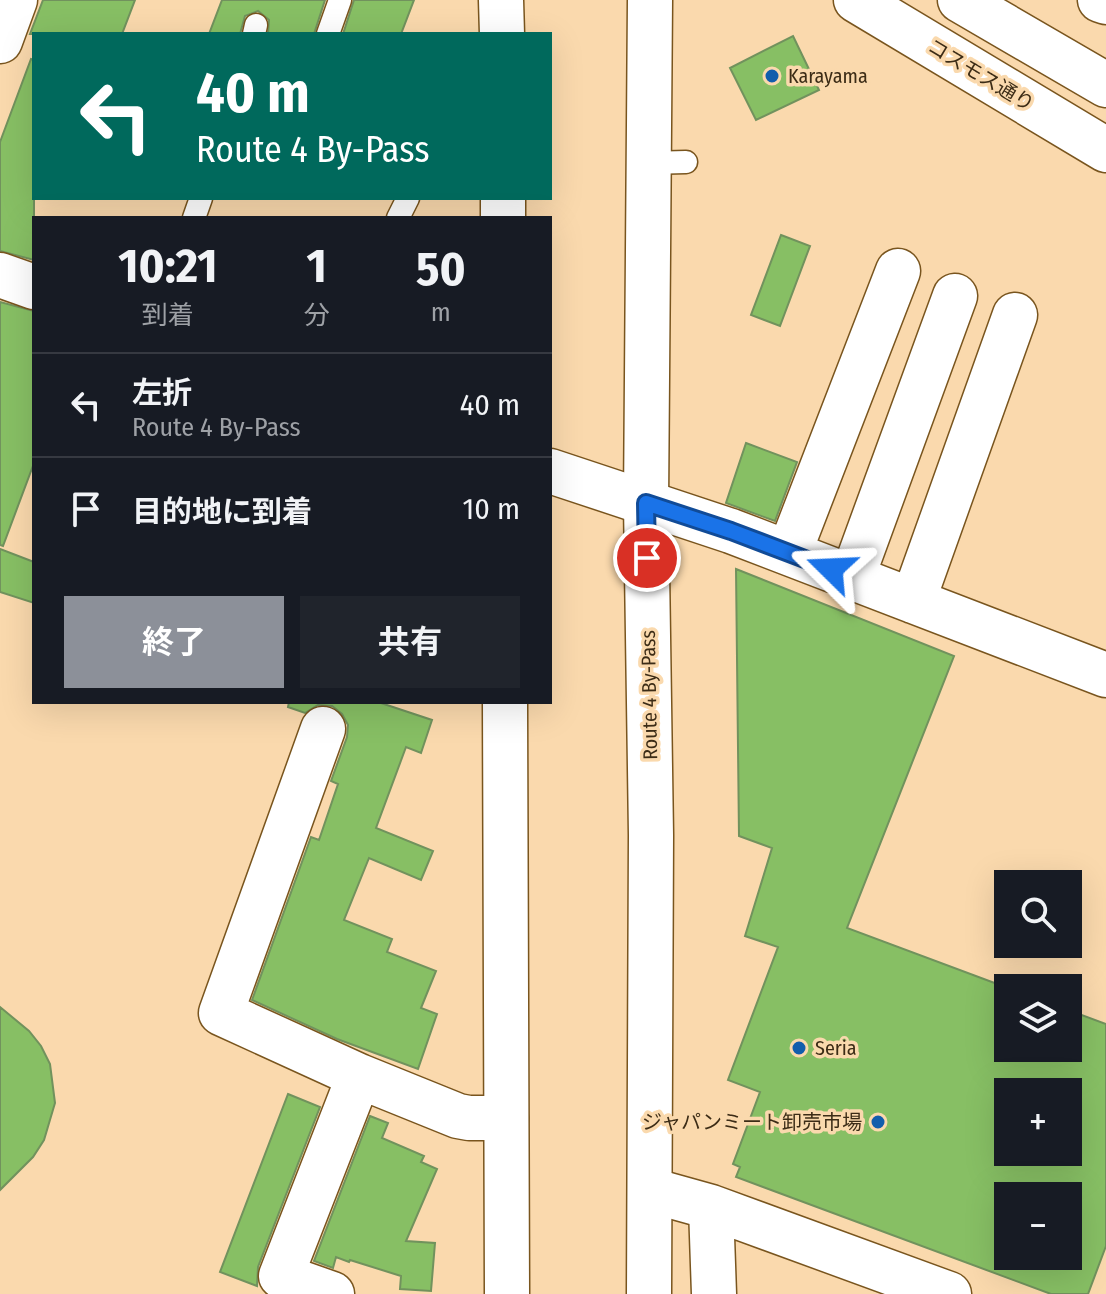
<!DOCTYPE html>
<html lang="ja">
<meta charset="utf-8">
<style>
:root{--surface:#171b24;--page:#20242c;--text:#f1f3f6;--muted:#9ea1a6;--line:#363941;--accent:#8c9099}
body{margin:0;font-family:"Fira Sans Condensed","Noto Sans JP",sans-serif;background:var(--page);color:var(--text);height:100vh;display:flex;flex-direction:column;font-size:30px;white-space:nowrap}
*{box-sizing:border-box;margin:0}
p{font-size:26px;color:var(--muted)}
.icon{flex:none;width:44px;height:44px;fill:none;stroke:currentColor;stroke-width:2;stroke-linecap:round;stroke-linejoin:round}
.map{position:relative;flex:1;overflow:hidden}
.details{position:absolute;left:32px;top:216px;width:520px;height:488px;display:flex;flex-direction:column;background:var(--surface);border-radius:0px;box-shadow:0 8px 32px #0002}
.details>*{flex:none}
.hud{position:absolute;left:32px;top:32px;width:520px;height:168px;border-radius:0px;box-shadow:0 8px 32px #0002;background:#00695c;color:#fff;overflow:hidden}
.buttons{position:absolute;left:994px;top:870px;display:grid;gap:16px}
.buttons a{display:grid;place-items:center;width:88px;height:88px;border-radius:0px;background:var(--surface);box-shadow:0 8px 32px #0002;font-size:40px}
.pin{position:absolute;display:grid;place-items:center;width:68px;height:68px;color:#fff;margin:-34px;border:4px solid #fff;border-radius:50%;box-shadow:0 2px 8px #0007}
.me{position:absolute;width:88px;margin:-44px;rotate:291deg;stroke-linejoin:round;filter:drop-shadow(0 0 6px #0008)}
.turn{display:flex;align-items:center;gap:28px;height:168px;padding:0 32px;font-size:36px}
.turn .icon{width:104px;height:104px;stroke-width:2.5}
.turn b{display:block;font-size:56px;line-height:68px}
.eta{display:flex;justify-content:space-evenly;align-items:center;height:136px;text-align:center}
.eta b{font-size:48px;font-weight:700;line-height:56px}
.button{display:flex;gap:16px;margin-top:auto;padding:16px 32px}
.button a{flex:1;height:92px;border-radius:0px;background:var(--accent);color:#fff;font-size:32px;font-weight:700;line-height:92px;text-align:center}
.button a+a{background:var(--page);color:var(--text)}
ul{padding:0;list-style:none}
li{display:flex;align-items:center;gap:24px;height:104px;padding:0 32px;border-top:2px solid var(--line)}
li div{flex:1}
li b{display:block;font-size:30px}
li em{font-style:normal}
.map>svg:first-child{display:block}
.building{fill:#87bf64;stroke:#71925d;stroke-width:2;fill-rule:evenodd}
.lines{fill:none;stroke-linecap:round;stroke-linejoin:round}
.lane-casing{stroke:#79551e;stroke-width:25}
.street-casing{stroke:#79551e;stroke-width:47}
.secondary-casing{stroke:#79551e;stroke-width:47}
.highway-casing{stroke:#79551e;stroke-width:47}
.lane{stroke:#fff;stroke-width:22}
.street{stroke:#fff;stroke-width:44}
.secondary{stroke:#fff;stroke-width:44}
.highway{stroke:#fff;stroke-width:44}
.route-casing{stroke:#114b97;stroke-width:20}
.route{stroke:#1a73e8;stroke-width:14}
.poi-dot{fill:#125dac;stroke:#fad9ad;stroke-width:3}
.labels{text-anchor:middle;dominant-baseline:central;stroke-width:7;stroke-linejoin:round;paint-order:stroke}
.street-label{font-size:20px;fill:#3c2c16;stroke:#fad9ad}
.poi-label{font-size:20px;fill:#3c2c16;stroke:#fad9ad;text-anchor:start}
</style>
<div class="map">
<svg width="1106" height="1294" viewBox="0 0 1106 1294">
<rect width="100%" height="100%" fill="#fad9ad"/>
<path class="building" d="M43,0H135L122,34H30Z
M222,0H325L314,34H268L269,20L258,11L245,16L240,34H209Z
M354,0H414L401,34H343Z
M793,36L819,90L756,120L730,68Z
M31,59L34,60V260L0,251V142Z
M781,235L810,246L780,326L751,315Z
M0,302L34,311V463L3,546L0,545Z
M746,443L797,462L775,521L726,503Z
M0,549L34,562V603L0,592Z
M736,569L954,656L847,928L1008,988V1048H1068V1010L1106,1024V1246L1088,1294H1051L736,1177L740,1167L733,1164L760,1092L728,1080L778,947L745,936L772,848L739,836ZM1008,1092H1068V1152H1008ZM1008,1196H1068V1256H1008Z
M289,702H378L432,720L421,753L406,747L376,828L433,851L421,880L369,858L344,920L392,939L387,952L436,971L421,1008L437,1014L418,1069L337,1039L252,1000L311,837L319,840L338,784L331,781L347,737L348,725L342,714L332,706L318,705L305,713L288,707Z
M0,1007L29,1031L41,1046L50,1064L55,1103L44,1140L33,1157L0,1190Z
M288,1094L320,1107L258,1267L257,1286L220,1272Z
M370,1116L388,1123L382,1138L424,1156L421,1162L437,1169L406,1241L435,1243L431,1291L400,1289L401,1276L350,1260L349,1262L336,1257L333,1268L314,1261Z"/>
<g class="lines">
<defs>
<path id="lane" d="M254,34L256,25
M328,34L340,0
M648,163L686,162
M194,218L201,198
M398,218L408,198"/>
<path id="street" d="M1100,0L1106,2
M0,275L34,287
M550,471L731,531L1106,675
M789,553L898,271
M852,578L955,296
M913,601L1015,315
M323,729L221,1013L359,1076
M650,1190L711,1207L949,1294
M711,1207L714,1294
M332,1294L281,1276L359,1076L458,1116L469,1118H506"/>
<path id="secondary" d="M856,0L1106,150
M960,0L1106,85
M0,41L15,0"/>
<path id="highway" d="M501,0L502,34
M503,218V198
M505,702L507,1294
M649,1294L651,835L646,503L650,0"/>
</defs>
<use href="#lane" class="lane-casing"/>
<use href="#street" class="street-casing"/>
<use href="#secondary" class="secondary-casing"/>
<use href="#highway" class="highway-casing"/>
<use href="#lane" class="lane"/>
<use href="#street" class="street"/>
<use href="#secondary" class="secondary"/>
<use href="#highway" class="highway"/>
</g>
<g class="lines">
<defs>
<path id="route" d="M647,558L646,503L731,531L831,569"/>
</defs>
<use href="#route" class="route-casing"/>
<use href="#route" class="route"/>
</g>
<g class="poi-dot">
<circle cx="772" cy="76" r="8"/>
<circle cx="799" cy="1048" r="8"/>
<circle cx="878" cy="1122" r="8"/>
</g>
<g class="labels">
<g class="street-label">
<text transform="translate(981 75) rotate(31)">コスモス通り</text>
<text transform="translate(649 695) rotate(-91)">Route 4 By-Pass</text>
</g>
<g class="poi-label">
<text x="788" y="76">Karayama</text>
<text x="815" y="1048">Seria</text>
<text x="862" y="1122" text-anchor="end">ジャパンミート卸売市場</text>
</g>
</g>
</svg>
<div class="buttons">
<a><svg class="icon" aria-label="search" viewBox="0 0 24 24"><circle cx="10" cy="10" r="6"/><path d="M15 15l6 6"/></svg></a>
<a><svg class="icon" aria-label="layers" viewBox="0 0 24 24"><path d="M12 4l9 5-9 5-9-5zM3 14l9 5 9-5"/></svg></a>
<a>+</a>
<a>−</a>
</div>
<div class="pin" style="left:647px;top:558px;background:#d93025"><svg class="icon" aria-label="arrive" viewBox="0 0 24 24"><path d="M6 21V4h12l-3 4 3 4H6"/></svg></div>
<svg class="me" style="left:831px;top:569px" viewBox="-20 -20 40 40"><path d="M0-17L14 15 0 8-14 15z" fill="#1a73e8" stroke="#fff" stroke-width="4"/></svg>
<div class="hud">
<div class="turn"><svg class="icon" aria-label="left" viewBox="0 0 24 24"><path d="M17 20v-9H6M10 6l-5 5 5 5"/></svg><div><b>40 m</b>Route 4 By-Pass</div></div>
</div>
<section class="details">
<div class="eta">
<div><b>10:21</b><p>到着</p></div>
<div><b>1</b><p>分</p></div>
<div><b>50</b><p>m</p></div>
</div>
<ul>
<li><svg class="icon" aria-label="left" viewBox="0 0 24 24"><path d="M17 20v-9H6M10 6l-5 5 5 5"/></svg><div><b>左折</b><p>Route 4 By-Pass</p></div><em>40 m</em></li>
<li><svg class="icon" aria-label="arrive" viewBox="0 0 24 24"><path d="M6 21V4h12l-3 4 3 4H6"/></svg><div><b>目的地に到着</b></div><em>10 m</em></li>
</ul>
<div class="button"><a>終了</a><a>共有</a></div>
</section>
</div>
